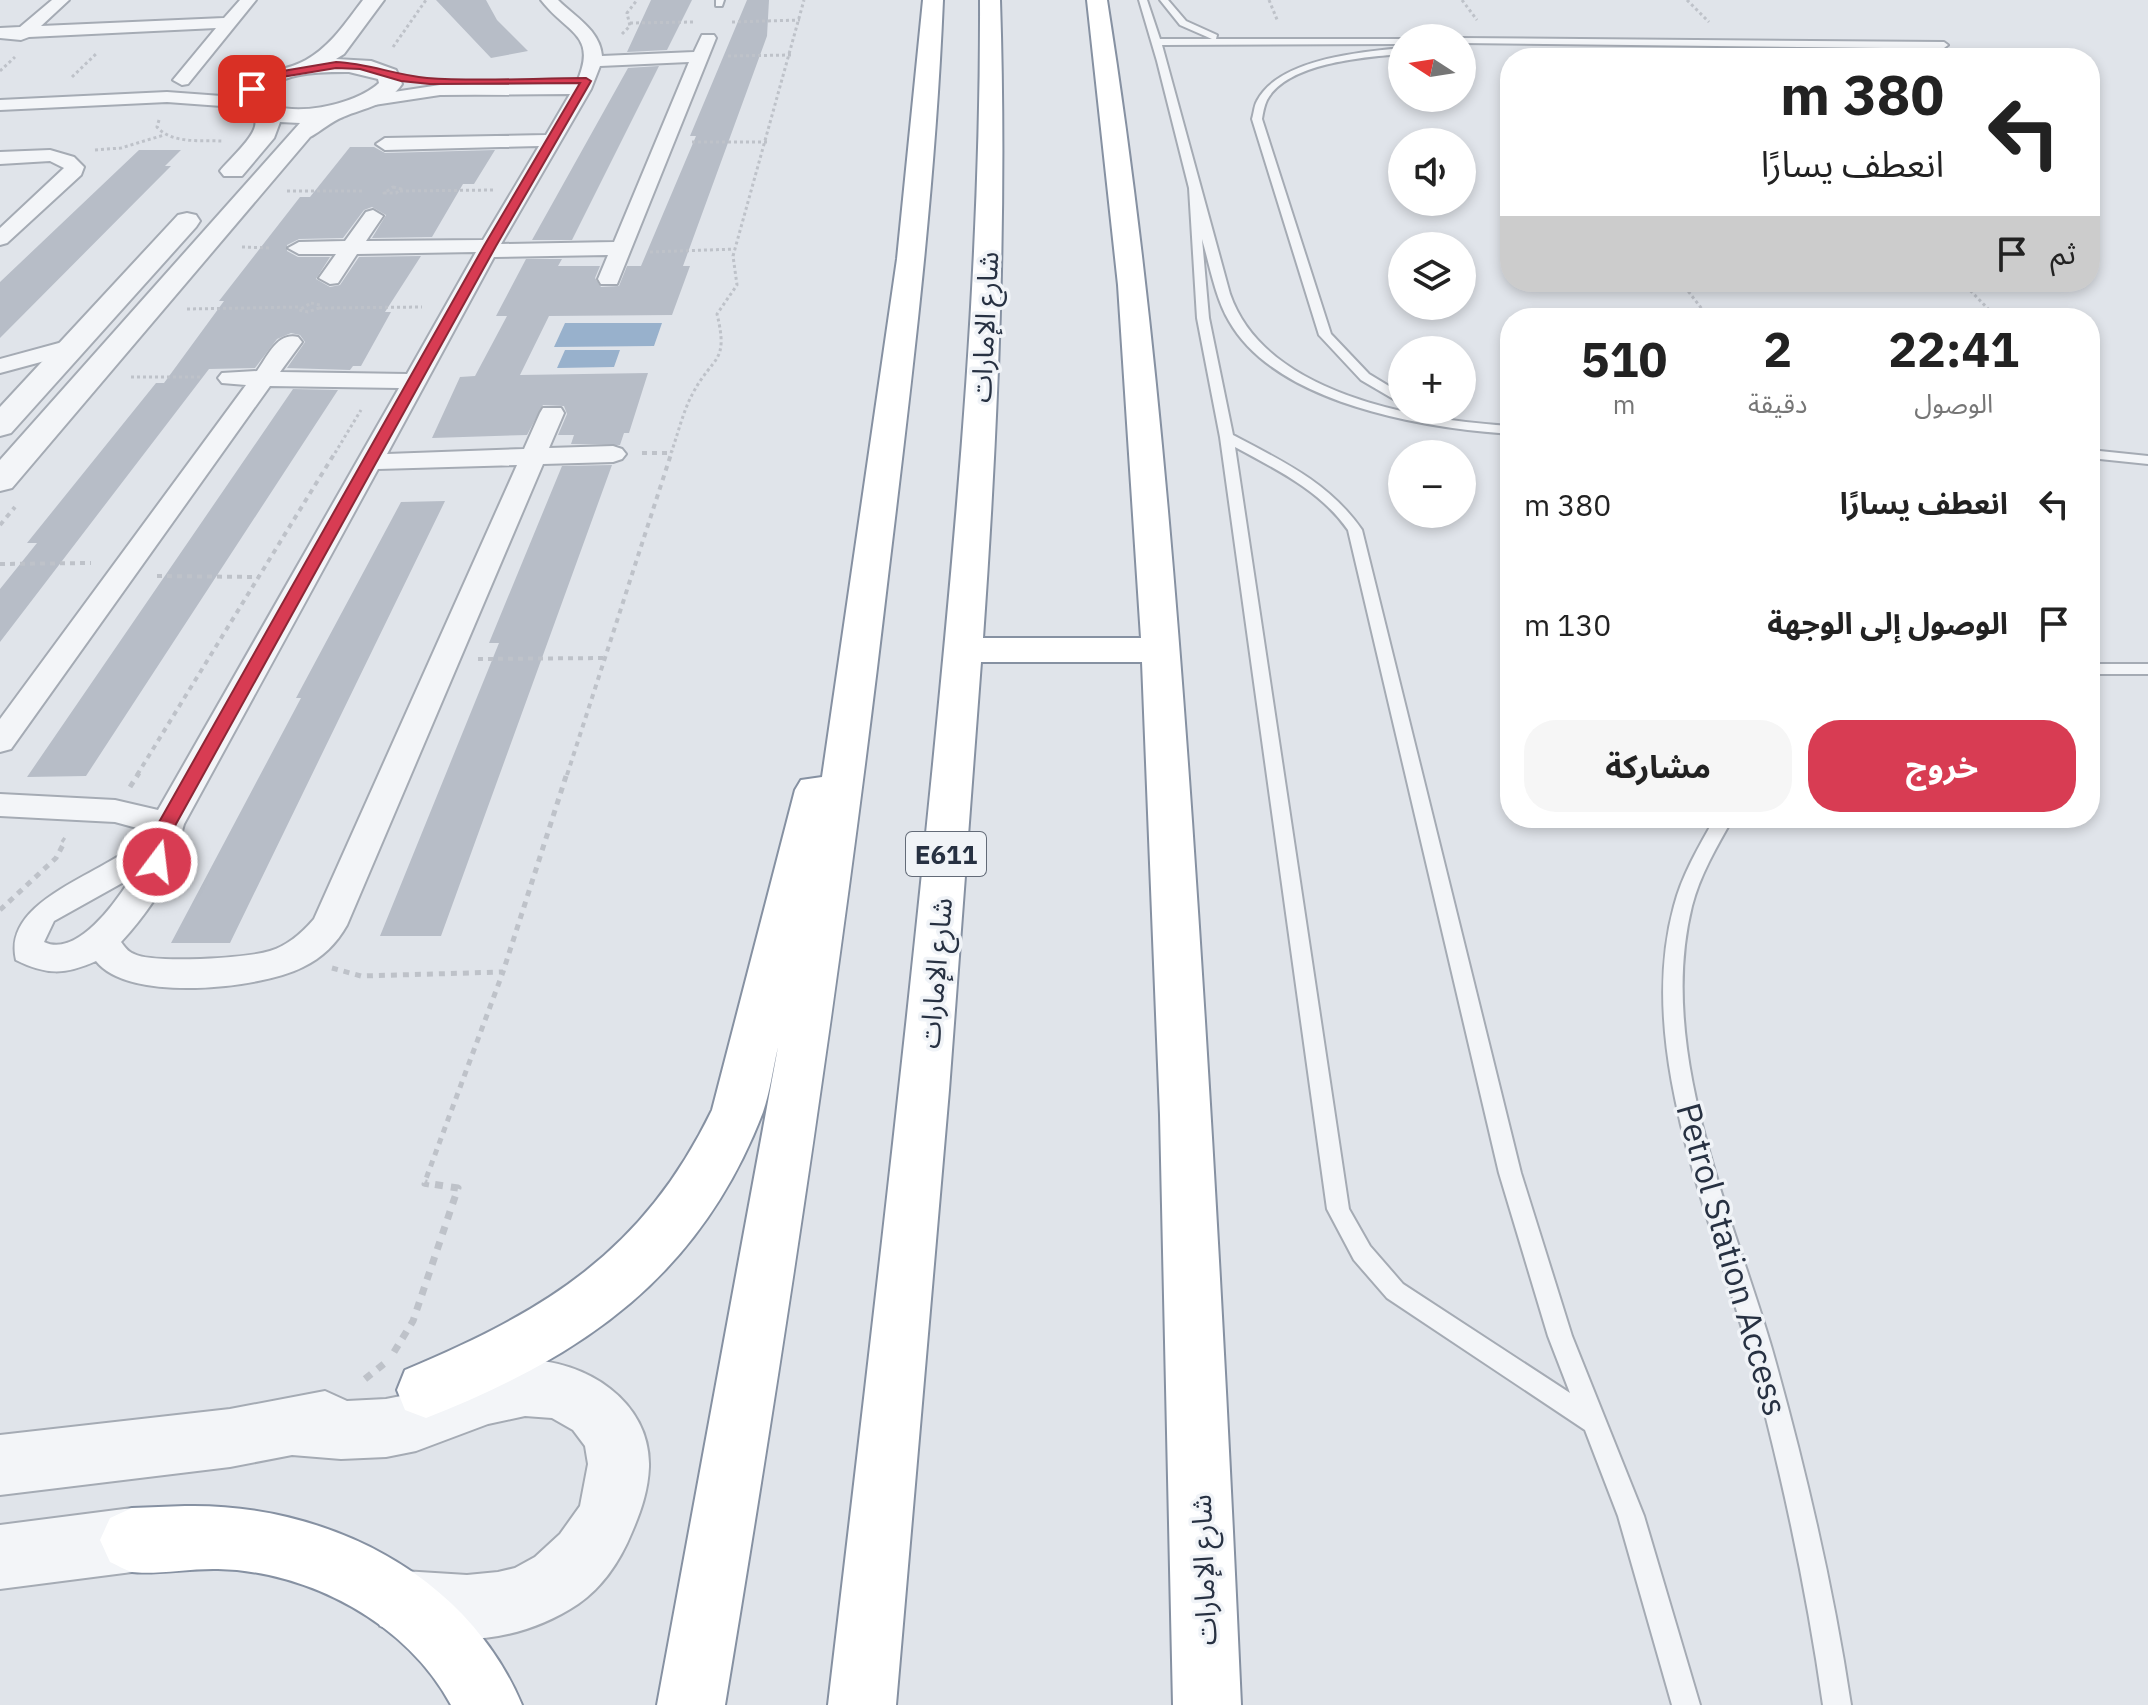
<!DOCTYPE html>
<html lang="ar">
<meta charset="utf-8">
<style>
:root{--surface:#fff;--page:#f6f6f6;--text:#222;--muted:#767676;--accent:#d83c53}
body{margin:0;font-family:"IBM Plex Sans","Noto Sans Arabic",sans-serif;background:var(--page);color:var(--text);direction:rtl;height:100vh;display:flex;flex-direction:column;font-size:30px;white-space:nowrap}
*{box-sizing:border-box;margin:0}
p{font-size:26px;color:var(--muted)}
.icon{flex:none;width:44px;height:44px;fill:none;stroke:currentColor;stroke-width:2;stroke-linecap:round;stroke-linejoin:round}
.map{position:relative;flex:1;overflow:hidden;direction:ltr}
.drawer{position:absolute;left:1500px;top:308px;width:600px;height:520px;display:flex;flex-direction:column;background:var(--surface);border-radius:32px;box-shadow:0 4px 12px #0003;direction:rtl}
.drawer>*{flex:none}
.guide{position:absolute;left:1500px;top:48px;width:600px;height:244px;border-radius:32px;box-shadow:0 4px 12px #0003;direction:rtl;background:#fff;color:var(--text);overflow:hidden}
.needle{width:52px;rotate:282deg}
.controls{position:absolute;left:1388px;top:24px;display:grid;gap:16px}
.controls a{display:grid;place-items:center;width:88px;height:88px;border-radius:50%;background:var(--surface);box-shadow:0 4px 12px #0003;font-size:40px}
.pin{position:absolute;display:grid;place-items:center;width:68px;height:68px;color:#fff;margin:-34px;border-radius:16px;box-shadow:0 4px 12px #0006}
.me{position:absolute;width:88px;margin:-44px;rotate:15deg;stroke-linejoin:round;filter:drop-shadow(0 0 6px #0008)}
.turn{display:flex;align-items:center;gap:28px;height:168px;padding:0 24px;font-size:36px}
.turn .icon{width:104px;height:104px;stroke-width:2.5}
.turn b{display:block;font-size:56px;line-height:68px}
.then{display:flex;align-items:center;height:76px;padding:0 24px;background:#0003;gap:16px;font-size:30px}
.eta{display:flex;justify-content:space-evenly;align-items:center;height:136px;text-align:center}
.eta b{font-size:48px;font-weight:700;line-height:56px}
.action{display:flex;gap:16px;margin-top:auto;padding:16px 24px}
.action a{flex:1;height:92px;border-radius:32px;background:var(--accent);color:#fff;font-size:32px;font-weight:700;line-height:92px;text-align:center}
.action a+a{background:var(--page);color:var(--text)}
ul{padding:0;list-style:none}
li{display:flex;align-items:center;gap:24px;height:120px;padding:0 24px}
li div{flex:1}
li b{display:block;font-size:30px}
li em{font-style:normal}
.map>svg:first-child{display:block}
.water{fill:#98b1cc}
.building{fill:#b7bdc7}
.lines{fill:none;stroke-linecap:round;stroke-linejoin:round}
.service-casing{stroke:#a5abb4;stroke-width:4}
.minor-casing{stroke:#a5abb4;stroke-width:4}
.tertiary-casing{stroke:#a5abb4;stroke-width:4}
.motorway-casing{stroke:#8691a2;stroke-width:4}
.path-far3{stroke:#bec2c9;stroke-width:3;stroke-dasharray:3 3;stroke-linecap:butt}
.path-far2{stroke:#bec2c9;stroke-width:4;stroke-dasharray:5 5;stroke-linecap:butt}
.path-far1{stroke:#bec2c9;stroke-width:5;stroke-dasharray:6 6;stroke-linecap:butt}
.path{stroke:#bec2c9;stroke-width:7;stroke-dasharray:8 8;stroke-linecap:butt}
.service{fill:#f3f5f8;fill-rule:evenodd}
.minor{fill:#f3f5f8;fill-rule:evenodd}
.tertiary{fill:#f3f5f8;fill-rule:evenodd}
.motorway{fill:#fff;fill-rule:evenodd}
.route{fill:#d83c53;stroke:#8c2736;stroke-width:2}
.labels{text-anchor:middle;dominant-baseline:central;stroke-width:7;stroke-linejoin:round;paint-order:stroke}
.shield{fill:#f0f3f7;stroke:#636b78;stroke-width:2}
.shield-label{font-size:26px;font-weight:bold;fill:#273142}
.street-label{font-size:28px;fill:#273142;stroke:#f0f3f7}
.near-street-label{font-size:34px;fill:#273142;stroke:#f0f3f7}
</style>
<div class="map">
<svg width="2148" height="1705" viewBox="0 0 2148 1705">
<rect width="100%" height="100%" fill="#e0e4ea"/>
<path class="water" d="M565,323H662L654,346L554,347Z
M565,350H620L614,367L557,368Z"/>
<path class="building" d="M436,0H486L497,20L528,51L491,58Z
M651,0H692L667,50L627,52Z
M747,0H769L767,36L683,266H690L672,315L549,316L520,375L648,373L629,433H624L620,445L571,444L574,435H558L567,414L564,406L543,405L527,435L432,438L460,377L475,376L507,316H496L526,259H562L558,266H600L595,278L601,287L619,286L627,266H641L696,136H690Z
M659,66L572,240H532L628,68Z
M350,147H374L385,153L495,150L474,184H463L432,237L372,238L386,215L372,207L364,210L343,238L299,239L287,245V251L298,257H330L316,279L330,287L340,285L359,257L421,256L385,312H391L361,366H353L350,370L287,368L305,342L300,335L291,333L277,339L255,368L209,369L0,642V589L37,543H27L156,383H164L224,301H219L300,197H310Z
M139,150H181L165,166H171L0,338V282Z
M293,389L338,390L86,776L27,777Z
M612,465L441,936H380L499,643H489L562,466Z
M445,501L230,943H171L301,698H296L401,502Z"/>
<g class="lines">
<defs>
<path id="service" d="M716,0H724L722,6H716Z
M1139,0H1147L1160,39H1212L1180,25L1160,0H1168L1186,21L1217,35L1216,39H1402L1399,44L1162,45L1230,294C1265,395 1417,420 1510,426V434C1423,428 1276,404 1229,321C1215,297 1210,266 1202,239L1209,318L1233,435C1282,461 1330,483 1362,530L1521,1173L1572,1336L1644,1516L1700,1705H1672L1618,1516L1585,1430L1387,1298L1354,1260L1327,1209L1220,437L1197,318L1189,188L1157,61ZM1235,447C1277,470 1320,490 1348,530L1499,1173L1548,1336L1570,1393L1403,1284L1370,1246L1349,1209Z
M1459,38L1944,42L1948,45L1944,48H1884L1462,43Z
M1402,48V54C1364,57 1287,63 1267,100C1264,106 1263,113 1262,119L1331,334L1369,374L1402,394V404L1361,380L1319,335L1252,119C1254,113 1254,106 1257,101C1278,59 1361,52 1402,48Z
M2090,450L2148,456V464L2090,458Z
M2090,664H2148V674H2090Z
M1715,818H1733C1717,846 1700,875 1692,906C1656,1051 1732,1212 1772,1349C1805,1466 1833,1585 1851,1705H1823C1806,1585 1780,1466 1748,1349C1710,1212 1635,1049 1674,906C1682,875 1699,846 1715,818Z"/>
<path id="minor" d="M52,0H69L41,26L224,18L240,0H256L188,84L182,85L173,80L216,28L29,37L21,40L0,38V28L20,27Z
M541,0H558C575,17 600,30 602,56L694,52L702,35H714L716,38L617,284H601L598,279L608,255L494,257L387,454L524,449L540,413L543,408H561L564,413L549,448L613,446L622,449L626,454L622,459L613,462L543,464L347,925C337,943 322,958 303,967C260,989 128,1003 96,961C65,975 46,975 16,960C0,894 122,871 148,831L115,822L0,816V794L115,800L158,810L399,388L270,386L11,749L0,752V719L246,385L222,383L218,378L222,373L257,371C268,356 277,332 298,337L302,342L280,372L407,374L476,252L357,254L338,283L330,284L319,278L336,254H299L288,248L299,242L345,241L366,212L373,210L383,216L366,241L483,240L539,146L385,150L376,144L385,138L546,135L570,94L440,95L374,105L365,100L374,95L440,85L576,84C599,34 567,34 541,0ZM689,62L614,242L501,244L591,89L600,66ZM517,465L314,919C302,933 287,946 270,951C248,958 153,964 134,954C128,952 124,946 121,942C142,919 163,891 174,862C179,850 180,836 184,824L378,469ZM131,878C116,902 77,958 44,942L54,921Z
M167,92L249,98L258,103L249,108L167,102L0,110V100Z
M50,150L74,157L84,167L81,175L7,243L0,245V228L64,168L50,161L0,164V152Z
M70,340L78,342L82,347L78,352L0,373V359Z"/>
<path id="tertiary" d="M363,0H384L344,54L336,59L371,61L396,70L402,84C387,106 366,107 343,117C332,121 321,131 310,137L12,488L0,491V460L300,123L280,122L274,138L242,176H224L220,171C228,160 263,131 254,118C250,111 240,106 235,99C259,62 276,77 306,60C331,46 346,22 363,0ZM349,72L378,79L379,83C356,105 285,121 259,98C277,71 321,72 349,72Z
M187,213L196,215L200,221L196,227L11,433L0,436V407L178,215Z
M525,1360C585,1360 651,1401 649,1467C648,1491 641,1511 632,1532C621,1559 603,1587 578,1604C542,1628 500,1640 457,1639C430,1639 405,1636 380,1626L371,1603L380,1580L403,1571L467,1575L498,1572L515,1568L535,1557L560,1534L580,1506L588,1464L585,1446L573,1430L552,1418L525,1416L488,1424L416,1451L386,1457L341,1459L292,1455L230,1467L0,1495V1435L230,1409L325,1391L347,1401L386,1399L416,1393L488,1368Z
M132,1508L154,1518L164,1540L154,1562L132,1572L0,1589V1525Z"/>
<path id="motorway" d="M923,0H943C935,193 911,385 888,576C844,954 787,1330 725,1705H657L778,1047C773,1068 770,1092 763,1112C700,1276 584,1356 426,1418L405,1410L397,1390L405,1370C546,1311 643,1252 712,1110L795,790L801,780L822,777L897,259Z
M980,0H1000C1007,213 998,425 983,638H1141L1118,285L1087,0H1107C1150,272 1173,546 1192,821C1212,1115 1228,1410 1241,1705H1173L1160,1115L1142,662H981L949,1090L896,1705H828C865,1392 902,1078 933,764C958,510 981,256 980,0Z
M185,1506C324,1503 467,1573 522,1705H451C407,1623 309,1571 218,1569C192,1568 155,1575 132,1572C125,1570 117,1565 110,1562L100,1540L110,1518L132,1508Z"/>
</defs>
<use href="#service" class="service-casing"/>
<use href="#minor" class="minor-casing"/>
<use href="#tertiary" class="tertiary-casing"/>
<use href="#motorway" class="motorway-casing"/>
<path class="path-far3" d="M1269,0L1278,22
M1462,0L1477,20
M1687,0L1709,22
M732,22L800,20
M630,23L693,22
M622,34L630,26L627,13L637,0
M393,47L426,0
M728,56L791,55
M0,71L15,57
M72,77L97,53
M159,120L157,127C172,144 200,140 222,141
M692,142H767
M95,150L121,148L164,135
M393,187L401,189L396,193H384Z
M287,191H365
M400,191L493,190
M242,247L272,248
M650,252L736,249
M1681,282L1709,318
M1962,282L1997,318
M311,303L320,305L319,308L308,312L299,310Z
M319,308L422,307
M187,309L300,307
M131,377H201
M335,453L361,410
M671,453C678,434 683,411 693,393C713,355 729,364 717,314L737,285L733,256L804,0"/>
<path class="path-far2" d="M642,453H671
M0,525L15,507
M0,564L91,563
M157,576L259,577
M478,659L605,658
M137,775L336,451
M567,775L672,451"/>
<path class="path-far1" d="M130,787L139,773
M0,910L56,858L65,841L62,839
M332,968L361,976L503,972L567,773
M429,1185L424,1184L503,972"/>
<path class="path" d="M394,1352L413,1321L458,1188L425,1183
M365,1379L385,1363"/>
<use href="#service" class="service"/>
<use href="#minor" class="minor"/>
<use href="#tertiary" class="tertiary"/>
<use href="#motorway" class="motorway"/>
</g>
<path class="route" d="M336,62C367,63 395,75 427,78C479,82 534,78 586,78L591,81L496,246L176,824L169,842L166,862L157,868L148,862L151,842L158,824L484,246L580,83L430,84L401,81L360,69L336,68L282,77L252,92L247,89L277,72Z"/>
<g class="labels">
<rect class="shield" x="906" y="832" width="80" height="44" rx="6"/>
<g class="shield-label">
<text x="946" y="854">E611</text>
</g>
<g class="street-label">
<text transform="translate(984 327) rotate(-87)">شارع الإمارات</text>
<text transform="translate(935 973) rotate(-85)">شارع الإمارات</text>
<text transform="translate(1203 1570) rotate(-92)">شارع الإمارات</text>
</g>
<g class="near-street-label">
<text transform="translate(1733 1259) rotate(74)">Petrol Station Access</text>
</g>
</g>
</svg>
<div class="controls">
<a><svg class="needle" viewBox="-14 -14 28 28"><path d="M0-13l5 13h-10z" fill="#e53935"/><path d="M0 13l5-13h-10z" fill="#767676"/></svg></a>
<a><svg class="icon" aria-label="sound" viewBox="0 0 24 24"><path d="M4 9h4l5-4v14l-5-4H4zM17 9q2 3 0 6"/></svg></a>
<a><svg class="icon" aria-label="layers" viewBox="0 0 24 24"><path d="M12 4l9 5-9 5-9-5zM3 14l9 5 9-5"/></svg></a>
<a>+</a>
<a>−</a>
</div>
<div class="pin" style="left:252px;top:89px;background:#d93025"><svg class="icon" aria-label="arrive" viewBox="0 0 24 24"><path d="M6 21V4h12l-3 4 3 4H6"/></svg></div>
<svg class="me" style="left:157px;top:862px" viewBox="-20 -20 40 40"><circle r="17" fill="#d83c53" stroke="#fff" stroke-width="3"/><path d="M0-11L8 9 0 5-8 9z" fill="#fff"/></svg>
<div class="guide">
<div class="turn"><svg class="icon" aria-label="left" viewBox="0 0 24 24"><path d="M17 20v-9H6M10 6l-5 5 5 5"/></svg><div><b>380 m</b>انعطف يسارًا</div></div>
<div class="then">ثم<svg class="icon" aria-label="arrive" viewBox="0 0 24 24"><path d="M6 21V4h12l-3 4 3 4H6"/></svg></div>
</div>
<section class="drawer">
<div class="eta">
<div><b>22:41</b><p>الوصول</p></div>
<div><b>2</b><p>دقيقة</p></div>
<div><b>510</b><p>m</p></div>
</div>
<ul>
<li><svg class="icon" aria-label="left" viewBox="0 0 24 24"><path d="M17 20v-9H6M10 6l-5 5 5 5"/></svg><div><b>انعطف يسارًا</b></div><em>380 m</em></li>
<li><svg class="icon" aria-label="arrive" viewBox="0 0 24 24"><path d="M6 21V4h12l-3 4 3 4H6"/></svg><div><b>الوصول إلى الوجهة</b></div><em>130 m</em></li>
</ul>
<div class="action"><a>خروج</a><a>مشاركة</a></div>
</section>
</div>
